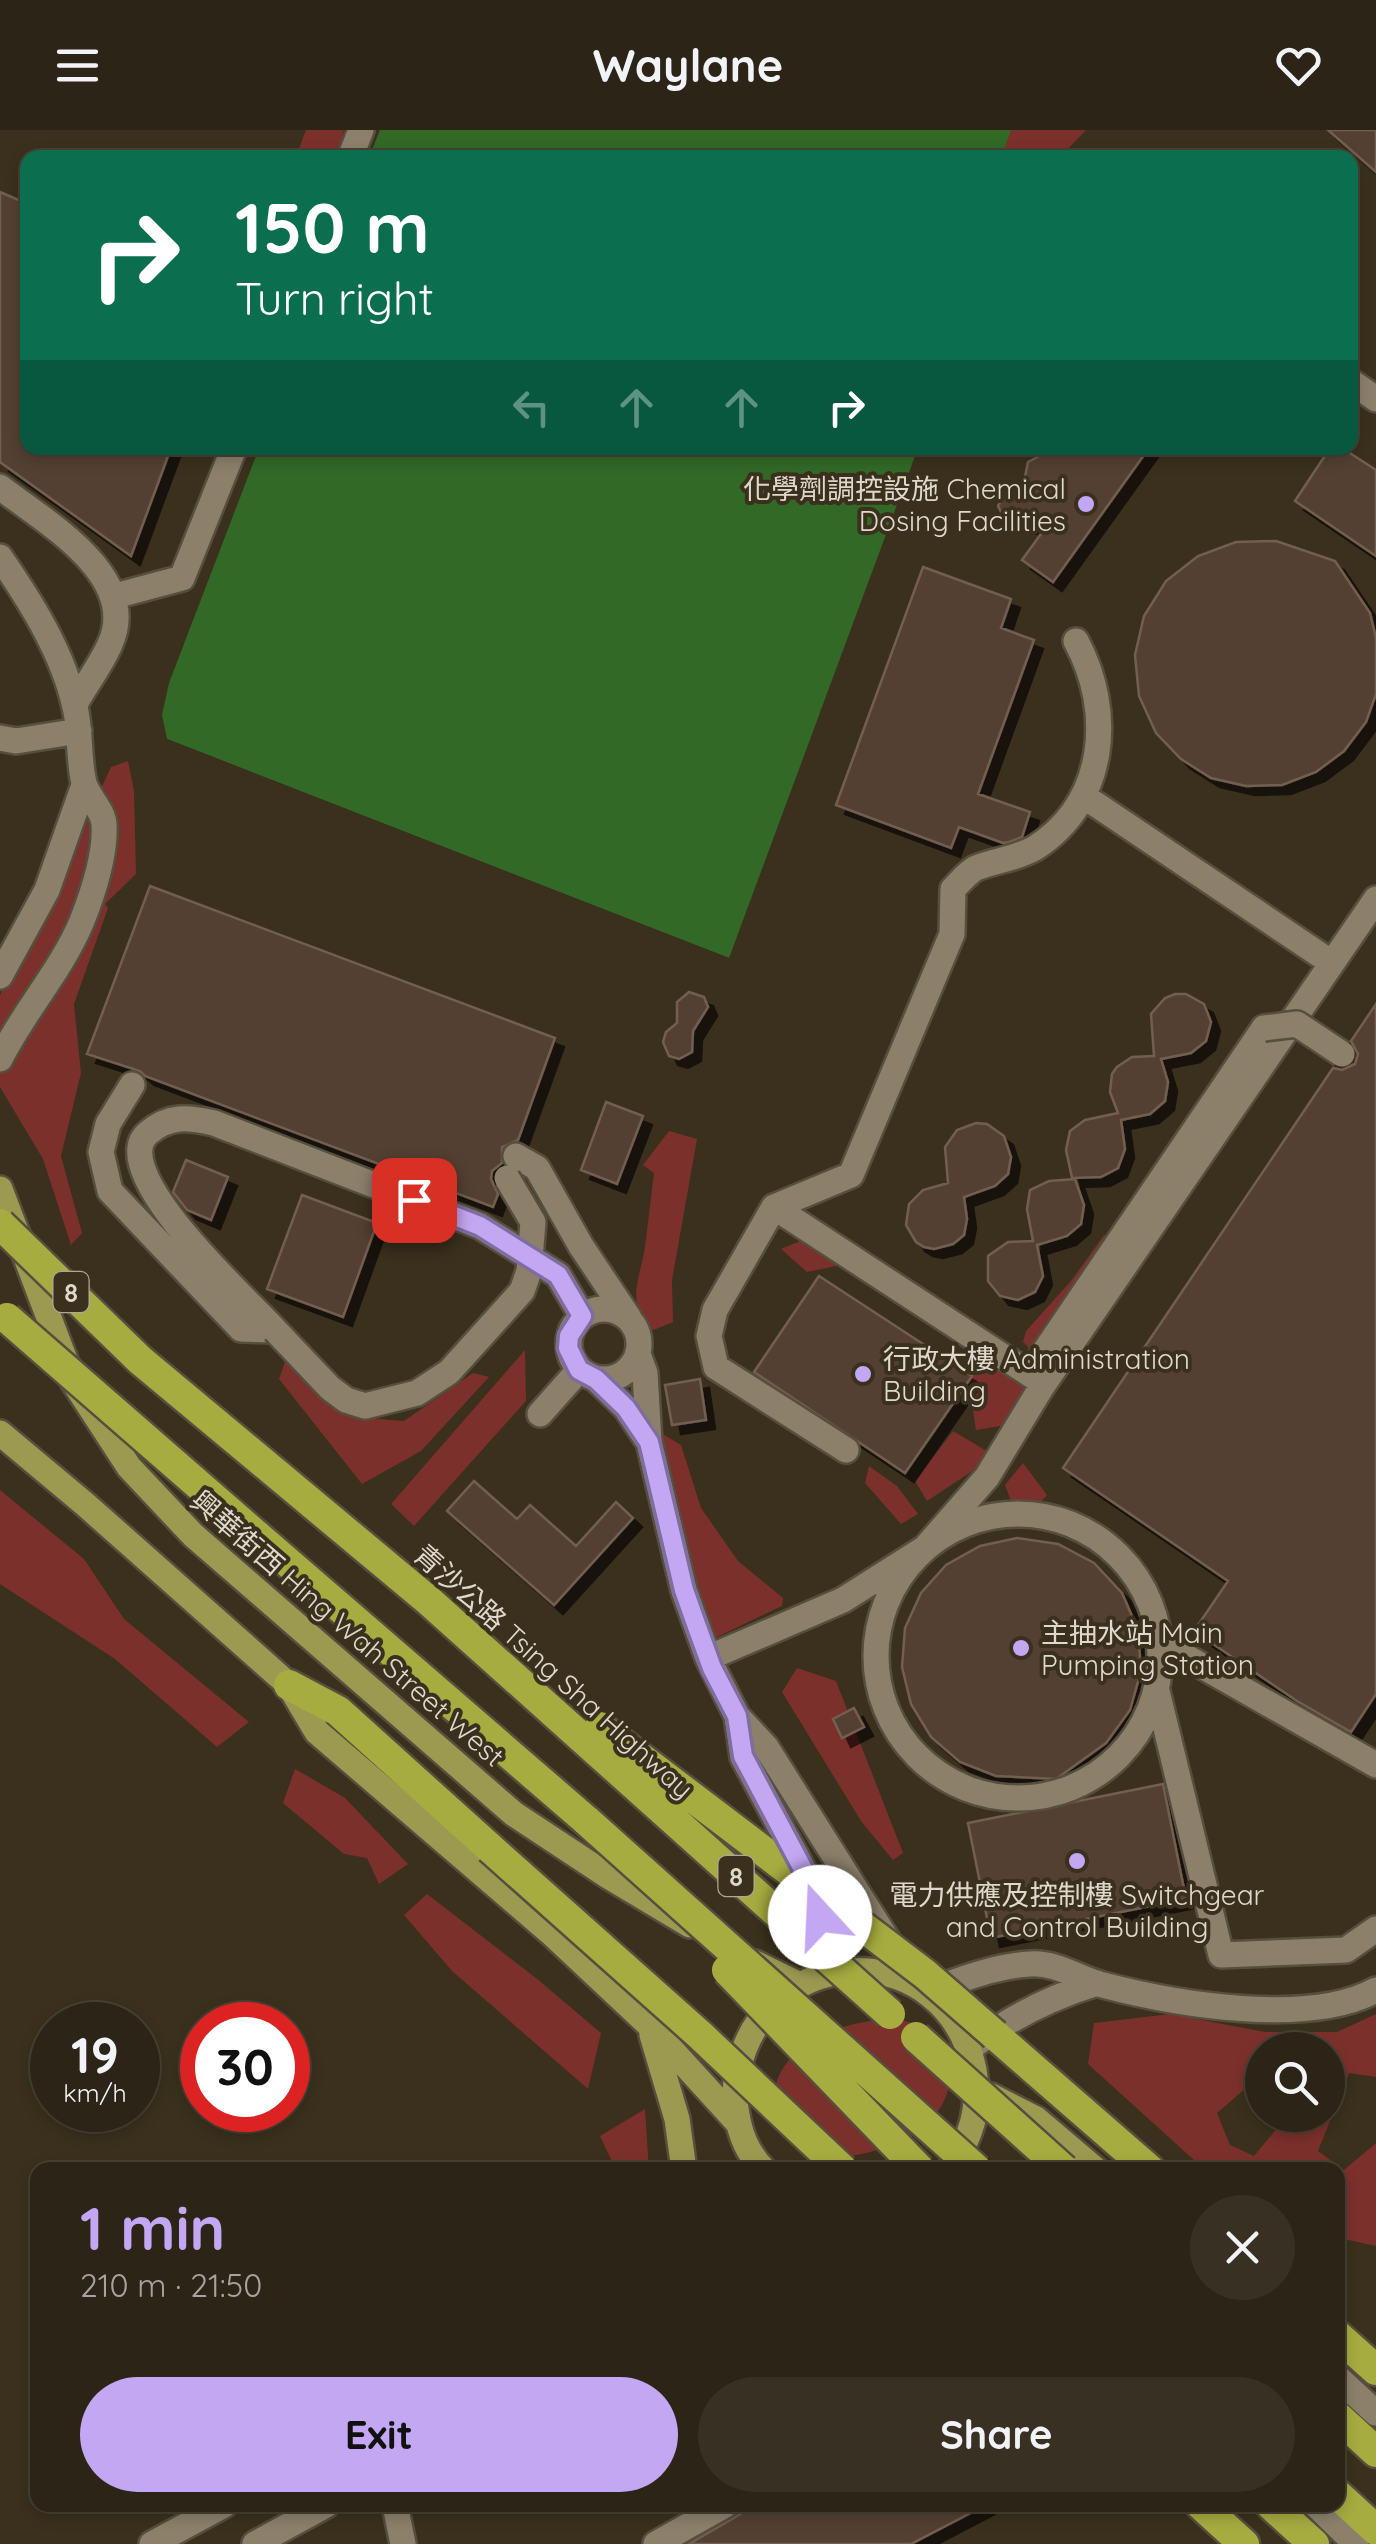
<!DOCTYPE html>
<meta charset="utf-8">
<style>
:root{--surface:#2c2416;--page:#383023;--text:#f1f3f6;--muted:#a6a4a1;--line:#484135;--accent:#c3a7f2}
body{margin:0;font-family:Quicksand,"Noto Sans TC",sans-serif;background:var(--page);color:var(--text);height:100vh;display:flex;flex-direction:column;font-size:38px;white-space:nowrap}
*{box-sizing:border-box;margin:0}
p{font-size:32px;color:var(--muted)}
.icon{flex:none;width:55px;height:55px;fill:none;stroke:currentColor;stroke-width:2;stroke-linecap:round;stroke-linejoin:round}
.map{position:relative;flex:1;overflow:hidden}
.side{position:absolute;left:30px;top:2032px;width:1315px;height:350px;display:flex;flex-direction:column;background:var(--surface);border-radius:20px;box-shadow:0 5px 15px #0003,0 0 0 2px var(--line)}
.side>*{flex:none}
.guide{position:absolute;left:20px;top:20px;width:1338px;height:305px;border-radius:20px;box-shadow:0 5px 15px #0003,0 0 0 2px var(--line);background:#0b6e4f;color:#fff;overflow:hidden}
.buttons{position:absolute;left:1245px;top:1902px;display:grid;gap:20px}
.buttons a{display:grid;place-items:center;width:100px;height:100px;border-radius:50%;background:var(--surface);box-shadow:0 5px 15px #0003,0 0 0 2px var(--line);font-size:50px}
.speed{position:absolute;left:30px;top:1872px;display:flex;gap:20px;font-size:50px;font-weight:700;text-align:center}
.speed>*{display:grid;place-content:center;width:130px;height:130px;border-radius:50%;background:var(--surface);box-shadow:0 5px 15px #0003,0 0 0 2px var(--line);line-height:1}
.speed small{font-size:25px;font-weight:400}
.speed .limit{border:15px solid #d22;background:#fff;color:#111}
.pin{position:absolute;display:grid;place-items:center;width:85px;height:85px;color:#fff;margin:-42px;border-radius:20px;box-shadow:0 5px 15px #0006}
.me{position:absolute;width:110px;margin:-55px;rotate:340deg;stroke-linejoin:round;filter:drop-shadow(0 0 8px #0008)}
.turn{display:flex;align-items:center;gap:35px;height:210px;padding:0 50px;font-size:45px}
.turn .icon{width:130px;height:130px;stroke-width:2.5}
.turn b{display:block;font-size:70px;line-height:85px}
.lanes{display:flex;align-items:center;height:95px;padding:0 50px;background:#0003;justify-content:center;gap:50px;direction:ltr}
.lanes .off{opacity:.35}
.round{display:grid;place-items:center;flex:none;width:105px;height:105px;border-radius:52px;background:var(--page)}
.overview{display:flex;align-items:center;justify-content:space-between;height:170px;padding:0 50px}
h1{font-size:60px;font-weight:700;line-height:75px;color:var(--accent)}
.action{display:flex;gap:20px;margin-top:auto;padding:20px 50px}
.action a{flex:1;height:115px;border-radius:60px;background:var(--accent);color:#111;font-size:40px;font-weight:700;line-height:115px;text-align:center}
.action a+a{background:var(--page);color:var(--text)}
header{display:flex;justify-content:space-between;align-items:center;height:130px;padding:0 50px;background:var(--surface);font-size:45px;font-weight:700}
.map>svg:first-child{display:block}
.green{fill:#7c302b;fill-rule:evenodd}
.water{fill:#326927}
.pier{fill:#3a301d}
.building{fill:#534033;stroke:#735e50;stroke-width:2.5;filter:url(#shadow)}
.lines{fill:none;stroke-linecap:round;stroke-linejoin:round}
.minor-casing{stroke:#564e3e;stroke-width:30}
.major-casing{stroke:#564e3e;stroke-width:30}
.highway-casing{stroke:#564e3e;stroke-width:35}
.minor{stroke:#8c806b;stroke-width:25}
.major{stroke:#9c9a51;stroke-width:25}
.highway{stroke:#a6ac40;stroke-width:30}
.minor-bridge-casing{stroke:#564e3e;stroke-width:30;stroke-linecap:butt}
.highway-bridge-casing{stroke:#564e3e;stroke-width:35;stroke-linecap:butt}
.minor-bridge{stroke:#8c806b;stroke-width:25}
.highway-bridge{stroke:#a6ac40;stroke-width:30}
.route-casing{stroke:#7f6d9d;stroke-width:25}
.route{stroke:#c3a7f2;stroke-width:18}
.poi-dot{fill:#c3a7f2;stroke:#3a301d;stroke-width:4}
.labels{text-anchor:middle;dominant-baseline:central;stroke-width:8;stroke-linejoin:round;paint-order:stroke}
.shield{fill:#3a301d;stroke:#aea698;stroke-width:2.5}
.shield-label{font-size:25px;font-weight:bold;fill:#dfd9cd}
.poi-label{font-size:28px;fill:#dfd9cd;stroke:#3a301d;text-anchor:start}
.street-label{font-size:28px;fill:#dfd9cd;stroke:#3a301d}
</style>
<header><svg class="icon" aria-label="menu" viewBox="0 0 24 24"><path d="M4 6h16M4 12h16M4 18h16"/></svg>Waylane<svg class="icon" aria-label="heart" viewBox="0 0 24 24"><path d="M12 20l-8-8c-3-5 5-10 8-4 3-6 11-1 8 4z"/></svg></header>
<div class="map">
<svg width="1376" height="2414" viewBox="0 0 1376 2414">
<defs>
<filter id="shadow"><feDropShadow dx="9" dy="9" stdDeviation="0" flood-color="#0009"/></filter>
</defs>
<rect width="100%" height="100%" fill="#3a301d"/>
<path class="green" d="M306,0H344L337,27H296Z
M998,0H1086L1060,27H1007L990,12Z
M128,631L134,661L136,744L105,774L108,778L74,874L81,943L61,1026L82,1103L71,1115L43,1029L0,957V865L61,730L66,733L111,637Z
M669,1001L697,1009L672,1150L673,1192L651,1201C625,1170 640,1150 645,1117C648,1092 651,1068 654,1043L643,1035Z
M1104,1105L1122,1116L1044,1233L1023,1212L1026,1201L1071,1151Z
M810,1107L841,1135L807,1142L781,1119Z
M1003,1213L1055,1251L1036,1290L976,1300L964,1220Z
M525,1220L526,1271L414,1396L391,1374Z
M287,1226L354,1287L404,1291L473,1243L489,1247L421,1321L362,1354L279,1249Z
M953,1301L990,1323L974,1340L927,1371L915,1351Z
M659,1302L681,1315L701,1378L738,1431L783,1468L782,1476L713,1509L687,1422Z
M1023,1333L1047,1365L1020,1395L1005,1355Z
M869,1336L897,1356L918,1384L901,1394L865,1353Z
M0,1360L84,1429L124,1489L249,1592L217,1617L115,1529L0,1454Z
M797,1538L836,1551L903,1723L893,1730L861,1691L782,1562Z
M295,1639L345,1668L408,1734L379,1754L367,1728L344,1724L283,1673Z
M427,1764L536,1848L601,1903L588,1959L452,1841L404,1785Z
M1170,1884L1265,1902H1337L1376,1884V1947L1349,1943L1318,2021L1344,2040L1376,2013V2116L1344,2109L1338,2088V2040H1205L1088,1934L1094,1893ZM1262,1920H1328V1985H1288L1254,2026L1230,2015L1217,1983L1253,1952L1262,1960Z
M897,1888L920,1896L950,1951C942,2004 884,2023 836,2028L773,1968C780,1909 846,1891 897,1888Z
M645,1979L649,2040H616L600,2006Z"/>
<path class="water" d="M380,0H1011L1001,28L369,27Z
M259,318H918L729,828L167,609L162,585L169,553Z"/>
<path class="pier" d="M167,609L729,828L728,833L166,614Z"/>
<path class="building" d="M1328,0H1376V42Z
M0,62L28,74V318H171L131,426L0,332Z
M1055,318H1149L1053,452L1022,430L1046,397L1006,392L998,376L1006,361L1023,357L1028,332Z
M1330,318H1342L1376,340V426L1295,371Z
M1276,411L1335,431L1370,483L1376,508V564L1366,592L1344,621L1316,642L1282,655L1246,656L1211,648L1181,629L1156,603L1139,566L1135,525L1144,486L1166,451L1198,426L1236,412Z
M923,437L1011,469L1001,498L1034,510L978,664L1030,682L1022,707L1009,712L1003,713L959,697L951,718L836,675Z
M150,756L555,908L518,1010L502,1017V1033L492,1041L491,1049L498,1064L493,1077L145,946L140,941L87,924Z
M689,862L704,867L708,877L693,901L692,922L679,929L669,926L663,912L666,902L677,893V872Z
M1175,864H1186L1204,874L1211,892L1206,911L1191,923L1161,929L1168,952L1165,971L1150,984L1121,990L1125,1019L1118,1038L1101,1047L1072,1048L1066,1020L1070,1001L1085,990L1118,983L1110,962L1112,944L1117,937L1132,927L1154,926L1151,884L1165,868Z
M1376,874V1564L1351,1602L1297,1571L1194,1501L1228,1451L1063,1338L1333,938L1342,940L1355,934L1358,924L1351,911Z
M606,972L643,986L617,1054L581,1040Z
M976,993L987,994L1004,1006L1011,1027L1008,1044L995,1056L964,1067L967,1089L964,1105L953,1114L934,1119L924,1117L916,1112L906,1095L909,1074L923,1060L948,1053L945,1017L957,1000Z
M186,1030L228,1047L211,1090L187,1080L173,1062Z
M1075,1049L1084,1075L1081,1094L1067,1106L1037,1115L1043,1146L1035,1162L1018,1170L1000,1166L988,1151V1126L1008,1112L1033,1111L1027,1079L1030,1060L1049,1051Z
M302,1065L377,1093L343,1187L267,1159Z
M819,1146L972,1246L905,1343L754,1242Z
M700,1249L706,1290L672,1295L665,1255Z
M474,1351L517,1389L530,1375L576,1416L616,1372L633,1388L554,1475L447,1381Z
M1017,1408L1058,1414L1094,1433L1122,1463L1138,1500L1141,1541L1130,1580L1106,1613L1056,1649L996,1646L960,1632L931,1607L911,1574L902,1537L905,1498L921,1463L946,1435L980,1416Z
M854,1578L864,1597L842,1608L833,1589Z
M1163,1654L1186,1769L991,1808L968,1693Z
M756,2375H986L911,2414H689Z"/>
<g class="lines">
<defs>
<path id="minor" d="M350,28L361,0
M1350,251L1376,269
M0,357C45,392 141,446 110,514C101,535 86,554 75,574
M0,427C31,472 63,523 75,577C81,601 78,628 84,653C88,667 103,680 104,694C106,724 93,763 82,791C61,841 24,881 0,929
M115,466L182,448L234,318
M0,608L16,611L79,601
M1085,667L1332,833
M0,846L47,760L84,655
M132,955L108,994L101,1022L110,1061L241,1199L275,1200
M516,1026L537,1038L581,1116L629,1188
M774,1077L1042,1252
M569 1214a35 35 0 1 1 70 0a35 35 0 1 1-70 0Z
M275,1200C248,1170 104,1041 148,1003C169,985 188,987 214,993L480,1096L558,1145L582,1186
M638,1224L645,1243L649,1312L684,1461L708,1528L737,1586L766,1617L888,1811
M1030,1243L1264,898
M596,1249L626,1278L646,1308
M540,1284L579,1240
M846,1320L716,1237L709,1206L715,1180L774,1077L851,1045L952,804L953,759C960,752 968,742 976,738C996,730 1016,729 1035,718C1107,672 1114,581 1076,511
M876 1526a142 142 0 1 1 284 0a142 142 0 1 1-284 0Z
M1160,1512L1376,1635
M708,1528L843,1470L925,1418L987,1347L1041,1258L1376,769
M1157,1561L1221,1825L1346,1820L1376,1799
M737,1586L743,1627L814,1760L831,1837
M926,1862C959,1850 995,1836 1030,1834C1057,1832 1079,1849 1103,1855C1175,1874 1309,1897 1376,1860
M977,1913C1014,1885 1052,1867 1097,1853
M1338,2248L1376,2283
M395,2375L403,2414
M1316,2375L1356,2414
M152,2414L224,2375
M255,2414L326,2375
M656,2414L725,2375"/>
<path id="major" d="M0,1059L73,1251L129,1337L193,1405L514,1684L608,1746L690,1795
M0,1303L86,1375L289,1555L317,1602L551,1803L648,1894L739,1994
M755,1833L798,1854
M652,1905L677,1989L684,2040
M991,1966L1036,1989L1096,2040
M764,2040C739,2016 730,1973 738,1940C768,1808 948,1807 974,1940C981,1978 971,2009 949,2040"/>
<path id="highway" d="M140,1230L429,1471L582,1608
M255,1404L587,1691
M289,1555L338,1581L490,1718
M995,1905L1150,2040
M1338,2206L1376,2240
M1338,2287L1376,2322
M1338,2365L1376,2400
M1201,2375L1244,2414
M1271,2375L1314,2414"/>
</defs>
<use href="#minor" class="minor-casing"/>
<use href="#major" class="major-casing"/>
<use href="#highway" class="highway-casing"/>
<use href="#minor" class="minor"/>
<use href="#major" class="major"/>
<use href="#highway" class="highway"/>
<defs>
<path id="minor-bridge" d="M1264,898L1297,894L1342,924
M275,1200L330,1258L346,1270L365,1276L417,1263L449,1242L522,1161L529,1141L533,1092L507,1048"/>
<path id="highway-bridge" d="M0,1094L140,1230
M7,1188L255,1404
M600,1597L925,1844L995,1905
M582,1608L890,1884
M587,1691L977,2040
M490,1718L700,1905L843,2040
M727,1840L920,2040
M916,1907L1064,2040"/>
</defs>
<use href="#minor-bridge" class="minor-bridge-casing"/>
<use href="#highway-bridge" class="highway-bridge-casing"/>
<use href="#minor-bridge" class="minor-bridge"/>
<use href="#highway-bridge" class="highway-bridge"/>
</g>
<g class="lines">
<defs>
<path id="route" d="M414,1070L480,1096L558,1145L582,1186L569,1206L568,1218L579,1240L596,1249L626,1278L649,1312L684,1460L696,1494L712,1538L737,1586L743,1626L814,1760L820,1787"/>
</defs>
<use href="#route" class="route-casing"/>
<use href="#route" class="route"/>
</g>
<g class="poi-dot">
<circle cx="1086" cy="374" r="10"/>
<circle cx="863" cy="1244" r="10"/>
<circle cx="1021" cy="1518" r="10"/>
<circle cx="1077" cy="1731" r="10"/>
</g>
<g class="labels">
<g class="shield">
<rect x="53.5" y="1142" width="35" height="40" rx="8"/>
<rect x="718.5" y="1726" width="35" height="40" rx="8"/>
</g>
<g class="shield-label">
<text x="71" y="1162">8</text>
<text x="736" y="1746">8</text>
</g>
<g class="poi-label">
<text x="1066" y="358" text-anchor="end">化學劑調控設施 Chemical<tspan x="1066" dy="32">Dosing Facilities</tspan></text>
<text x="883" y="1228">行政大樓 Administration<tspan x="883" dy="32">Building</tspan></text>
<text x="1041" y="1502">主抽水站 Main<tspan x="1041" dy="32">Pumping Station</tspan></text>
<text x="1077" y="1764" text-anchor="middle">電力供應及控制樓 Switchgear<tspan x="1077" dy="32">and Control Building</tspan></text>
</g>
<g class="street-label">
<text transform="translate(348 1498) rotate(41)">興華街西 Hing Wah Street West</text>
<text transform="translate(554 1541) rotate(42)">青沙公路 Tsing Sha Highway</text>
</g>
</g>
</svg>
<div class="buttons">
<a><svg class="icon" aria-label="search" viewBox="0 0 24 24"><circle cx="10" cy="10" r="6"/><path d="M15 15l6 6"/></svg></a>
</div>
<div class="speed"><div>19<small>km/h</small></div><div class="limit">30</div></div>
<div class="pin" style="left:414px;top:1070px;background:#d93025"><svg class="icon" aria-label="arrive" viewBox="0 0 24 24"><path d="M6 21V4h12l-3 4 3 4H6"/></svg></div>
<svg class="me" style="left:820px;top:1787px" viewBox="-20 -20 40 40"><circle r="19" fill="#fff"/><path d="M0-13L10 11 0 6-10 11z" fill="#c3a7f2"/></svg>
<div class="guide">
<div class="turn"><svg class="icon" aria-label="right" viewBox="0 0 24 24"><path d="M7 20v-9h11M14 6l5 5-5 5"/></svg><div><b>150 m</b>Turn right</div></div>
<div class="lanes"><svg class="icon off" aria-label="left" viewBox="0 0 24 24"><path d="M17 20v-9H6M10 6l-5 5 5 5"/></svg><svg class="icon off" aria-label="ahead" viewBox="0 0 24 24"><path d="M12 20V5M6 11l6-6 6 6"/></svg><svg class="icon off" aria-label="ahead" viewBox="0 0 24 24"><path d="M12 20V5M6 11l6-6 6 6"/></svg><svg class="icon" aria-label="right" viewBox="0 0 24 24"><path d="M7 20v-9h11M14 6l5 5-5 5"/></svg></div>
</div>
<section class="side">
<div class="overview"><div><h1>1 min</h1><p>210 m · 21:50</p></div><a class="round"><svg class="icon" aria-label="close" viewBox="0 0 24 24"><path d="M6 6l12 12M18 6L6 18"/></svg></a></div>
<div class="action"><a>Exit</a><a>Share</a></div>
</section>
</div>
